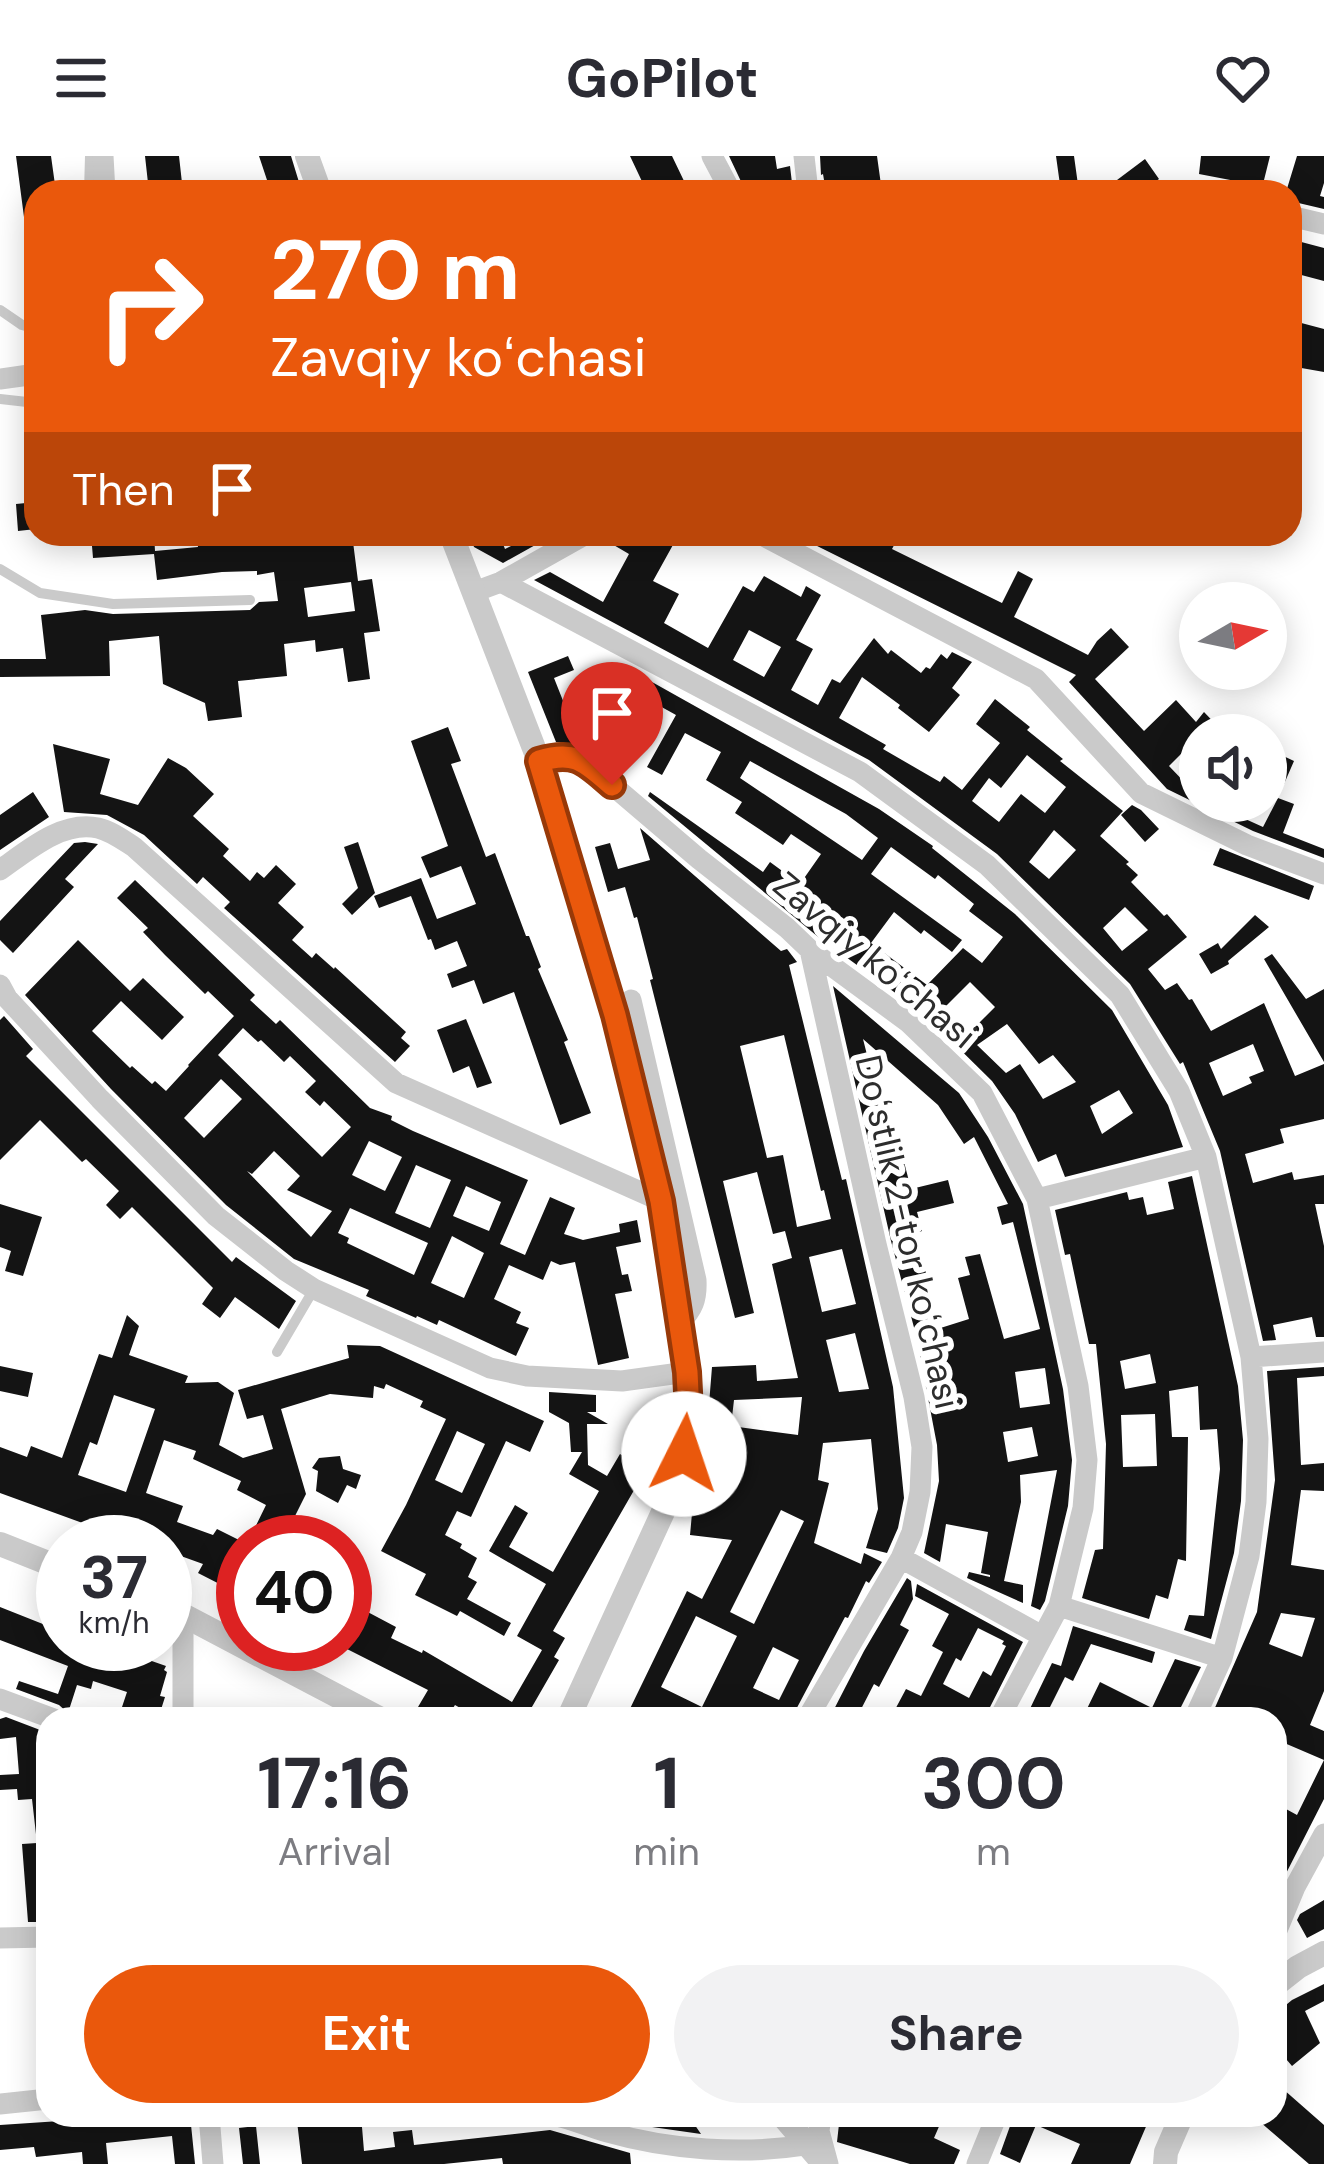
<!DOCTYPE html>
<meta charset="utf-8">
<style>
:root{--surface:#fff;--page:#f2f2f3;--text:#2b2b33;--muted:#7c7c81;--accent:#ea580c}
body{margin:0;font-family:"DM Sans",sans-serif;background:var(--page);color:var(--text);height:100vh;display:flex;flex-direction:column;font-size:45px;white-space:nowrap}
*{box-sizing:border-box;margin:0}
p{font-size:39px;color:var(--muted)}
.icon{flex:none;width:66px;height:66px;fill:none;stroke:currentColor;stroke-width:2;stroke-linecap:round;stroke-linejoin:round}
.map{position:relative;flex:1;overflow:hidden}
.details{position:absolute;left:36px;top:1551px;width:1251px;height:420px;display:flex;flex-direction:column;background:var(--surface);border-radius:36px;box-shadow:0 6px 30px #0003}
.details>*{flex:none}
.top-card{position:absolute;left:24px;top:24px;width:1278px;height:366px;border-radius:36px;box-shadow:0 6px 30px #0003;background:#ea580c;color:#fff;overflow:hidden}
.needle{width:78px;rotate:81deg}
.buttons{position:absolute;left:1179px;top:426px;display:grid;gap:24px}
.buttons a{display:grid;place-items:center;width:108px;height:108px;border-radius:50%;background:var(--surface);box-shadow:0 6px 30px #0003;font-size:60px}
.speed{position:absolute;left:36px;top:1359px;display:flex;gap:24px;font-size:60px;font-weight:700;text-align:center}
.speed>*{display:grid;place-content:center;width:156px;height:156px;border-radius:50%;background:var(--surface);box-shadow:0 6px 30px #0003;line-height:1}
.speed small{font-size:30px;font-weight:400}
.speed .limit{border:18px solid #d22;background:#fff;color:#111}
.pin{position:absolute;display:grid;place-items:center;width:102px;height:102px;color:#fff;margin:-123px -51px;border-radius:50% 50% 50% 0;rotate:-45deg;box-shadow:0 0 12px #0007}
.pin .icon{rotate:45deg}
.me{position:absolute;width:132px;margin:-66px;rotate:4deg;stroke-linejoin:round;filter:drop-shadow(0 0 9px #0008)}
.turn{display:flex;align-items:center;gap:42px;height:252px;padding:0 48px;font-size:54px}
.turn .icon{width:156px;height:156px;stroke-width:2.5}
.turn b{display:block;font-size:84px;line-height:102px}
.then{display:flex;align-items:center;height:114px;padding:0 48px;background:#0003;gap:24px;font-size:45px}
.eta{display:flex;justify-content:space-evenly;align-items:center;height:204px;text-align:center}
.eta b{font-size:72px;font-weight:700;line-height:84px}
.action{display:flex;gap:24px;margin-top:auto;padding:24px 48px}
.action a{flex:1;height:138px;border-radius:72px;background:var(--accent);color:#fff;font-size:48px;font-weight:700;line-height:138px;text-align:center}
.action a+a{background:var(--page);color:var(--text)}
header{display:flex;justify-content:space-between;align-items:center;height:156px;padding:0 48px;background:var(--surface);font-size:54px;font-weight:700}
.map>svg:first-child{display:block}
.building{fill:#141414;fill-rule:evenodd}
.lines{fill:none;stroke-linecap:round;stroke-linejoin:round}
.service{stroke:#cacaca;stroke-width:10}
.minor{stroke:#cacaca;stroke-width:21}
.tertiary{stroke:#cacaca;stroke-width:24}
.route-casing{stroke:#983908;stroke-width:30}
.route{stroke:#ea580c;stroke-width:21}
.labels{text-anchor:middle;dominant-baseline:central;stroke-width:12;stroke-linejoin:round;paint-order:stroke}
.street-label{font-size:36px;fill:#2d2d2d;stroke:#fff}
</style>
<header><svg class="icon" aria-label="menu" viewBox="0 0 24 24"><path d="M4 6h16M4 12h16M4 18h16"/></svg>GoPilot<svg class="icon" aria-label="heart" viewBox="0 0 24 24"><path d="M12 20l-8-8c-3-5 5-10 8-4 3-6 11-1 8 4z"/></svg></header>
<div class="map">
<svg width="1324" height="2008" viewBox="0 0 1324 2008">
<rect width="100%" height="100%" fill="#fff"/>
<path class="building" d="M16,0H51L56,36H36V84H27Z
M145,0H179L183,36H149Z
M259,0H291L302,36H271Z
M630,0H672L684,25L662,36H647Z
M729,0H775L777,13L790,10L792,27L760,36H746Z
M820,0H877L882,36H826L823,18L821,19Z
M1056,0H1074L1079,36H1061Z
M1201,0H1270L1261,36H1243L1246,27L1199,18Z
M1297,0H1324V27L1320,40L1324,41V53L1290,45V36H1286Z
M1145,3L1159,23L1141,36H1119L1113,27Z
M1290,83L1324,92V125L1290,116Z
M1290,164L1324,173V216L1290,210Z
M36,346V373L18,375L16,348Z
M91,378H154L155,395L198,391L196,378H352L358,425L372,423L380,475L364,477L370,523L348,526L343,492L316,496L315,484L284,488L287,520L238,525L242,561L208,565L205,547L163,528L159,480L109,485L110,520L0,521V503H46L41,459L85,454L113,458L250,454L259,446L278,445L274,416L257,419V415L222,416L157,424L154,398L93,402ZM351,426L355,455L308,461L304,432Z
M469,378H499L505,393L535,378H555L503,407L474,391Z
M601,378H679L653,425L679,438L664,467L708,492L743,430L754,436L764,420L801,441L806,430L821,439L796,484L813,493L791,534L818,549L832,523L840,527L874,482L888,498L891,494L921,517L926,511L930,513L941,498L947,503L952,496L972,506L952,532L960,539L929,576L898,552L900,549L862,521L839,562L886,589L883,593L940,626L944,620L962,634L1000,587L976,568L995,543L1030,571L1027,574L1063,603L1060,605L1123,655L1100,680L1129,706L1126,708L1138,719L1131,726L1164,760L1167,758L1187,781L1148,813L1165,834L1177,827L1189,844L1192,843L1211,875L1264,847L1295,920L1324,908V963L1280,973L1284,987L1245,998L1253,1027L1292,1016L1294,1024L1324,1019V1048H1315L1324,1090V1181H1316L1312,1161L1273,1169L1276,1184L1263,1185L1220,995L1183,906L1180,908L1130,828L997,698L869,604L534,424L550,416L603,446L629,398L600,381ZM749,474L781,491L764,521L733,504ZM1027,599L1066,631L1045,657L1021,638L999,666L972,645L989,622L1001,632ZM1054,674L1076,694L1049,723L1029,706ZM1125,751L1148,774L1122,795L1103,772ZM1253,888L1264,915L1249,921L1252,927L1223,940L1209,907Z
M793,378H900L892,393L1002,447L1018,415L1033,423L1014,461L1088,499L1097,485L1111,472L1129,491L1095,523L1144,575L1176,544L1196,566L1204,556L1226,579H1200L1169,610L1192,634L1200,626V645H1228L1221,652L1263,671L1278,642L1294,648L1283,677L1324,693V702L1253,675L1167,633L1069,526L1076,519Z
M568,500L574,514L554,522L575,575L592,570L582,589L556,586L528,516Z
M627,512L879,653L933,690L932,692L1015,758L1112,854L1168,949L1183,991L1065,1021L1056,998L1038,1006L1015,958L992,925L923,857L817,780L648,640L650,636L763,716L770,706L800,728L821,698L791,678L783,689L735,657L742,646L706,624L721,596L685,577L662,619L647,611L676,559L631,534L623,549L610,542ZM750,605L846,658L878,682L862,704L740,622ZM891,691L935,723L938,719L974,748L969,755L1003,781L982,807L963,792L927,829L871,787L894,756L921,778L924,774L952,796L962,784L871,718ZM970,826L995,851L968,878L943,853ZM1007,868L1039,908L1053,899L1076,926L1043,943L1020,908L1006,917L977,889ZM1119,934L1133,957L1102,978L1090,950Z
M448,571L461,605L451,608L486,701L495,697L526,780H529L541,811L538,813L568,884L564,886L591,957L560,969L514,836L483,848L474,824L452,832L447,818L467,810L457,785L435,794L431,783L428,784L411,740L379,752L374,740L421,722L437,763L476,748L461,710L430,722L421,701L448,690L411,585Z
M53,588L110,603L100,638L138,649L168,602L186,612L214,638L193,660L229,693L223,700L250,725L257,716L264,722L276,709L296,728L278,747L304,771L292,784L312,802L316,797L334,813L335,811L406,876L401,882L410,890L395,906L224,752L230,746L203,721L197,728L144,679L107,659L64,656Z
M1266,592L1294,605L1281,635L1266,629Z
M33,636L49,661L0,694V659Z
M1132,649L1141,654L1159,673L1145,686L1121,659Z
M640,672L781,795L787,793L797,806L789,809L842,1024L846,1023L893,1231L904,1342L898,1372L887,1397L866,1392L878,1353L871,1283L823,1287L818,1324L829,1327L814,1387L861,1408L864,1397L882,1406L869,1427L866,1425L848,1462L845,1461L791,1563H671L658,1557L655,1563H625L687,1435L702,1443L732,1384L690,1379L696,1314L702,1286H706L712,1211L756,1209L757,1225L798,1222L772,1108L792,1102L785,1075L773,1078L757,1016L723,1025L754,1157L735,1162L650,824L653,823L637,761L634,762L625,731L608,736L595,691L610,687L618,713L650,704ZM784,879L821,1035L824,1034L831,1063L797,1071L783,999L767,1002L740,890ZM842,1093L856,1148L822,1156L809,1101ZM855,1177L869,1233L839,1236L826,1184ZM802,1241L798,1279L731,1270L734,1244ZM781,1354L804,1365L754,1468L730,1456ZM696,1460L737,1480L702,1551L661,1531ZM773,1491L799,1504L779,1544L753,1532Z
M85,686L98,688L65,723L74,731L13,797L0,784V765L74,687Z
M358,686L375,737L352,759L342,748L358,732L344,691Z
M1220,692L1314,730L1309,744L1213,709Z
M135,724L255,839L250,844L276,868L280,864L370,952L392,960L391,964L413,975L528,1024L500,1088L525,1099L550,1041L575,1052L564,1078L583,1084L620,1076L619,1068L637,1064L641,1086L616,1091L622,1119L628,1118L632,1135L615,1138L629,1202L598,1209L575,1106L560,1109L551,1105L543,1124L509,1109L494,1143L521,1156L516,1167L529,1172L516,1200L439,1164L437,1169L417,1160L416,1162L366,1140L369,1134L294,1103L226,1049L111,933L25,839L78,784L130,835L143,822L184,861L162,884L121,845L92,875L130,912L132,910L152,928L155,925L166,935L189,910L188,909L234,860L208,835L205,838L165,799L143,776L148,772L117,742ZM243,872L258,886L261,884L284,906L290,900L316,925L305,936L320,950L324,945L351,971L322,1001L218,899ZM221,923L242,943L204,982L184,962ZM369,985L402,1001L385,1035L352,1019ZM274,995L300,1020L287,1034L332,1055L311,1081L247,1015L252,1018ZM416,1009L451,1024L430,1072L395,1057ZM466,1030L501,1046L489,1075L453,1060ZM350,1052L428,1087L414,1119L347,1087L349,1082L338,1077ZM452,1080L484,1097L464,1142L431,1127Z
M1255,759L1269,771L1228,805L1229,808L1211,818L1199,798L1218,787L1221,793Z
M1272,798L1306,843L1324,833V906L1264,803Z
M833,830L959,937L988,981L1023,1048L1063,1233L1072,1304L1068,1350L1045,1445L1040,1454L1031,1450L1057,1314L1020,1319L1021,1346L1004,1425L1023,1429V1447L967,1422L969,1416L990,1421V1419L981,1417L988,1376L946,1368L940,1406L924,1397L939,1325L937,1289L916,1179L891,1085ZM863,883L938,949L964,988L974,981L1008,1048L997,1051L1002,1069L1013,1066L1040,1173L1004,1183L980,1098L965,1101L970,1119L958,1122L969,1163L931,1175L923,1143L932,1141L916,1077L922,1075L917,1056L954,1047L948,1024L911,1033L894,967L885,970ZM1045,1212L1050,1248L1020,1252L1015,1216ZM1032,1271L1038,1300L1008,1306L1003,1276Z
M4,860L33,893L26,900L232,1106L236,1101L296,1145L279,1173L235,1141L220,1162L202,1148L213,1132L132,1051L120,1063L106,1049L119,1035L86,1003L82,1006L40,964L0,1004V864Z
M466,863L492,927L477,932L469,910L453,917L437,874Z
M1192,1020L1238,1230L1243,1284L1241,1345L1234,1397L1211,1483L1184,1474L1189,1459L1204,1460L1220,1313L1217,1273L1200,1274L1198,1230L1169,1235L1172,1281H1188L1186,1405L1178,1403L1168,1443L1156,1439L1149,1463L1082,1442L1095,1394L1103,1393L1106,1288L1096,1188H1089L1070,1098L1065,1099L1055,1054L1127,1036L1129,1044L1143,1041L1147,1059L1174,1053L1168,1026ZM1150,1198L1156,1227L1125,1233L1120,1205ZM1155,1258L1157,1310L1123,1311L1121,1259Z
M0,1048L42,1061L23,1120L5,1115L11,1095L0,1091Z
M127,1159L139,1170L129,1199L188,1220L185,1227L218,1226L234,1237L219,1289L243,1302L273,1293L263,1259L247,1263L238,1234L349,1202L347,1189L380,1190L544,1265L530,1296L506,1285L471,1361L457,1355L445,1379L462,1388L460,1392L477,1402L468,1421L477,1426L467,1443L511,1467L504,1480L460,1455L457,1460L415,1439L426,1418L381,1395L406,1349L446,1263L420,1251L423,1245L386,1228L384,1233L374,1230L373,1242L330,1238L281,1253L306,1338L282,1386H248L266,1349L237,1334L241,1325L193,1303L196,1295L164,1284L146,1337L183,1350L177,1366L213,1379L217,1373L243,1386V1440L198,1417L203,1408L167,1395L170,1386H119L121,1381L0,1337V1291L27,1301L31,1290L62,1302L99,1198L112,1202ZM114,1239L155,1253L126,1336L78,1319L90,1286L97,1289ZM457,1275L485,1288L462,1337L435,1324Z
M0,1210L33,1217L28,1241L0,1235Z
M1324,1211V1220L1297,1222L1301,1309L1324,1307V1335L1301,1334L1291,1409L1324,1414V1535L1310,1569L1324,1575V1604L1275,1583V1563H1210L1257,1456L1275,1324L1267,1215ZM1281,1457L1315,1462L1302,1501L1269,1488Z
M549,1236L596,1239V1256H587L608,1268H587L588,1309L607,1320L620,1298L628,1303L638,1286L656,1296L553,1475L565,1482L554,1501L559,1504L525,1563H479L455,1549L446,1563H438L418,1551L428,1534L345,1492V1444L396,1471L391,1482L422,1497L423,1494L512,1546L542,1494L517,1480L546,1428L489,1395L515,1349L528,1357L509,1391L553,1416L599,1335L569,1318L582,1296H571L569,1267L549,1256Z
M340,1300L343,1313L361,1319L356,1333L347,1329L338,1347L316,1335L318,1315L312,1312L319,1302Z
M907,1422L911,1425L913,1443L900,1469L909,1474L879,1531L874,1528L856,1563H829L864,1495Z
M917,1428L1023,1486L984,1563H939L926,1556L923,1563H890L906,1533L921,1540L943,1496L932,1490L949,1458L915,1440ZM978,1472L1004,1485L1002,1488L1006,1490L991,1520L983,1515L969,1542L943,1528L956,1502L961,1505Z
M0,1451L63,1476V1488H100L127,1497L129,1488H151L146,1503L166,1510L164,1514L167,1516L160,1540L165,1541L158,1563H118L127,1536L93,1525L91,1533L77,1529L68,1557L59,1549L16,1533L19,1525L58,1538L68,1510L0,1484Z
M1073,1470L1155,1496L1152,1507L1091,1488L1073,1525L1065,1521L1044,1563H1025L1052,1507L1061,1510Z
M1175,1503L1201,1511L1175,1563H1082L1100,1526L1152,1552Z
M6,1561L48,1577V1594H44L48,1634V1718L38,1719L42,1766H28L22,1688L37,1687L32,1643L18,1644L17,1633L0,1634V1619L19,1618L16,1581L0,1583V1563Z
M1324,1604V1643L1275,1739V1697L1287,1674L1275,1667V1647L1297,1659Z
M1324,1744V1773L1307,1782L1297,1764L1300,1758Z
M1324,1828V1845L1305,1855L1320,1887L1292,1910L1275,1890V1858L1292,1844Z
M1275,1926L1324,1969V2008H1309L1252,1959H1275Z
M90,1959H190L195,2008H175L172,1980L106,1987L108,2008H83L82,1996L36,2001L34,1991L0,1994V1969L90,1963Z
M306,1959H321L322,1963L361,1959L364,1995L395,1991L393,1976L412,1974L414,1989L550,1974L630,1997L631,2008H503L502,2002L444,2008H302L297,1965L306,1964Z
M643,1959H688L701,1978L652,1971Z
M840,1959H944L934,1982L960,1994L954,2008H910L837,1986Z
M1014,1959H1151L1130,2008H1071L1080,1988L1036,1969L1020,2007L1000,1998Z
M256,1970L260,2008H243L239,1972Z"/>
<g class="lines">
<path class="service" d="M89,36L90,0
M0,154L22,169L36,173
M0,243L36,247
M0,413L40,437L113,448L250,444
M277,1196L314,1133"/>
<path class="minor" d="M103,0L105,36
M712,0L731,36
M804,0L808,36
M1290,60L1324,68
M0,223L36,218
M760,378L1036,523L1141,637L1247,689L1324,718
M501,426L860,616L987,709L1120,839L1179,935L1206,1001L1251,1201L1258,1283L1256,1346L1249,1400L1222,1502L1194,1563
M474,436L501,426L586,378
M539,605C556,600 567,599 584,605L699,703L787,772L810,794L908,866L982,937L1037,1043L1078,1230L1087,1304L1083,1352L1059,1450L999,1563
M0,714C27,695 62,664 98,672C111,675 123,684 134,691L396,927L661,1045
M0,829L7,842L100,943L216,1060L286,1115L314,1133L490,1212L527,1220L622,1225L687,1216
M631,844L696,1124C697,1143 693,1154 679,1167
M1037,1043L1206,1001
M1251,1201L1324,1196
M901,1402L1042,1480
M1059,1450L1222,1502
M0,1543L54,1563
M183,1563V1459
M807,1563L901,1402L912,1376L920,1336L922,1291L914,1241L876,1088L810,794
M1275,1779L1295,1731L1324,1678
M0,1782L48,1781
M0,1948L48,1943
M209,1959L213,2008
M441,1959H521
M553,1959C572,1963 589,1971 607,1976C670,1994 742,1999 806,1989
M821,1959L819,1975L828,2008
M977,2008L997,1959"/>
<path class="tertiary" d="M307,0L320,36
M451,378L539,605L615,859L661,1045L687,1216L689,1256L684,1298L663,1356L568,1563
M0,1388L63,1413
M165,1452L183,1459L381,1563
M1275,1829L1298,1811L1324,1797
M782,1959L824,2008
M1165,2008L1166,1996L1182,1959"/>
</g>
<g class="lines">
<defs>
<path id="route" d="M612,629C585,606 576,594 539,605L615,859L661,1045L687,1216L689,1256L684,1298"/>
</defs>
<use href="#route" class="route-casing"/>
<use href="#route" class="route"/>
</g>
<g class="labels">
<g class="street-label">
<text transform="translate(875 804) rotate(40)">Zavqiy koʻchasi</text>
<text transform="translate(908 1076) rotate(77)">Doʻstlik 2-tor koʻchasi</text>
</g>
</g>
</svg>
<div class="buttons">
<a><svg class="needle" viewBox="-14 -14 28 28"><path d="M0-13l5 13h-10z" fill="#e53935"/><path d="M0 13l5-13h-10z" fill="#7c7c81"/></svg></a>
<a><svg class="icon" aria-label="sound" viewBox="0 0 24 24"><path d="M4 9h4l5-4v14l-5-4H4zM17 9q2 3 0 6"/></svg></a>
</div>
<div class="speed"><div>37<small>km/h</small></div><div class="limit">40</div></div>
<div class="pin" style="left:612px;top:629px;background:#d93025"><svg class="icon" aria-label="arrive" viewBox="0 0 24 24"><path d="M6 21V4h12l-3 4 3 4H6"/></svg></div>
<svg class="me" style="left:684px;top:1298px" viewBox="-20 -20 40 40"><circle r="19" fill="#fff"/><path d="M0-13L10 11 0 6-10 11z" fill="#ea580c"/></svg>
<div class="top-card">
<div class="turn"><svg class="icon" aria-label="right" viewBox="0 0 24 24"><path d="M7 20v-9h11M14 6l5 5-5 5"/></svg><div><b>270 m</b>Zavqiy koʻchasi</div></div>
<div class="then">Then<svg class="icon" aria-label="arrive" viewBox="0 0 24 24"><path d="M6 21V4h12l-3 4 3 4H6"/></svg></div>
</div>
<section class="details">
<div class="eta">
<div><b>17:16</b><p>Arrival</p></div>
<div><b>1</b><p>min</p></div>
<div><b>300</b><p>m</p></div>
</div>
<div class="action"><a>Exit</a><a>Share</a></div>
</section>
</div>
